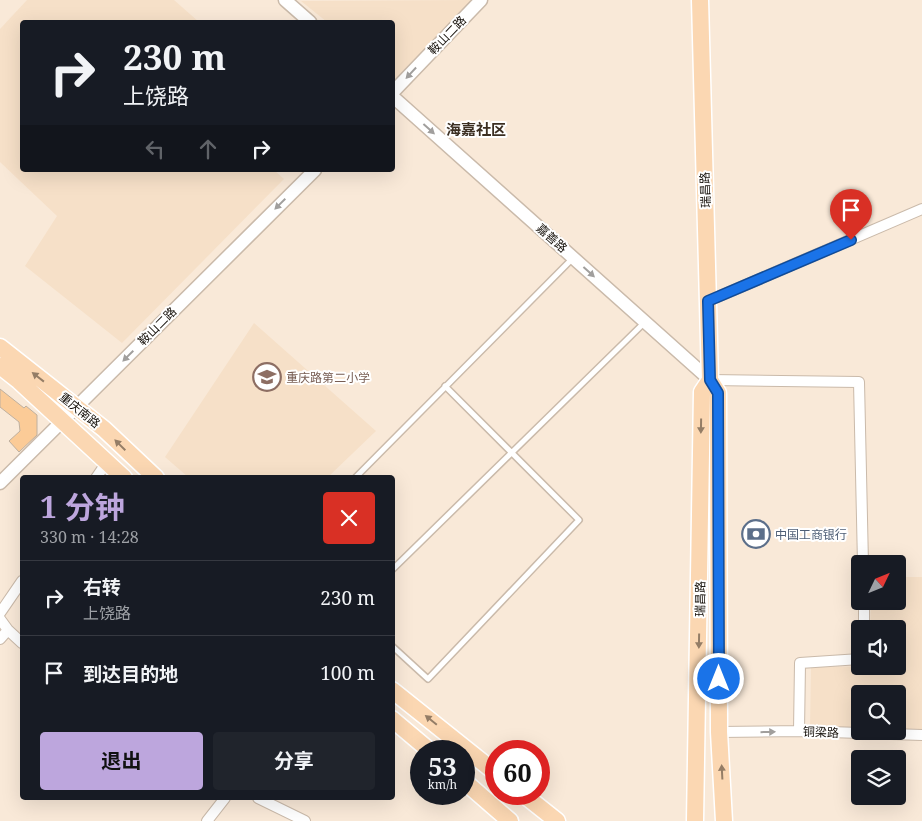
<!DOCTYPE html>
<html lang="zh">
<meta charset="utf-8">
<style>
:root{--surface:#171b24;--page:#20242c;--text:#f1f3f6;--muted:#9ea1a6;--line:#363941;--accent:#bda6dd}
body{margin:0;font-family:"Noto Serif","Noto Sans SC",serif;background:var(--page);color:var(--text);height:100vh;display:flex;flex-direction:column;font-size:19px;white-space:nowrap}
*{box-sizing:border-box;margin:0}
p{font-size:16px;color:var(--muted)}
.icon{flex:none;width:28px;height:28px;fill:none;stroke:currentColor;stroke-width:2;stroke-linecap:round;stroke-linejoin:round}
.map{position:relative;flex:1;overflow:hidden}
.drawer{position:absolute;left:20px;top:475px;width:375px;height:325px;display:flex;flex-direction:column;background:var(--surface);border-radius:5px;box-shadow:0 5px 20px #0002}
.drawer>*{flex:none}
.guide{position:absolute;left:20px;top:20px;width:375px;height:152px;border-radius:5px;box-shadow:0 5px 20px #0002;background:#171b24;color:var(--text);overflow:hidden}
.needle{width:32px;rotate:47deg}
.tools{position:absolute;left:851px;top:555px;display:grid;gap:10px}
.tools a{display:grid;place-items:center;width:55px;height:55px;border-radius:5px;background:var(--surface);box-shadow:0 5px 20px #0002;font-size:25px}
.speed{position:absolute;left:410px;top:740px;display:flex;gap:10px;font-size:25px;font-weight:700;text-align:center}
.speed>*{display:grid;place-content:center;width:65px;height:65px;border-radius:50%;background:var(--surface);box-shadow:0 5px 20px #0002;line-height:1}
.speed small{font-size:12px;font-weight:400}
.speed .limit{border:8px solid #d22;background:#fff;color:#111}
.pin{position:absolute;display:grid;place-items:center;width:42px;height:42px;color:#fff;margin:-51px -21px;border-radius:50% 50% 50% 0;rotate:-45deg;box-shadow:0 0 5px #0007}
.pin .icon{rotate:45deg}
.me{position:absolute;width:55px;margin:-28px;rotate:0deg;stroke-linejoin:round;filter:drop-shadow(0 0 4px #0008)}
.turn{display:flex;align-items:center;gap:18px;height:105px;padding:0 20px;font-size:22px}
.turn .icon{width:65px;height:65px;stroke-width:2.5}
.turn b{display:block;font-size:35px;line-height:42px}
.lanes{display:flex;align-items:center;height:48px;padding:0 20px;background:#0003;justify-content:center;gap:25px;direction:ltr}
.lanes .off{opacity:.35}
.round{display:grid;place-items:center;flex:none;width:52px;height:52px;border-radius:5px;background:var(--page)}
.overview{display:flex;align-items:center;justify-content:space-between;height:85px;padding:0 20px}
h1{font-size:30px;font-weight:700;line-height:38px;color:var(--accent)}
.primary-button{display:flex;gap:10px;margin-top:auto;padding:10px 20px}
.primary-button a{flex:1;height:58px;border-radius:5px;background:var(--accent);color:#111;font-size:20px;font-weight:700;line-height:58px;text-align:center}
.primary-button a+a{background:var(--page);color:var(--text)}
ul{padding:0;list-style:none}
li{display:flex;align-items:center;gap:15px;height:75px;padding:0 20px;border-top:1px solid var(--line)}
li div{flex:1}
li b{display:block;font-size:19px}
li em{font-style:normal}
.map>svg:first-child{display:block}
.built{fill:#f6e0c8}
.building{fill:#fbcb97;stroke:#bfb09f}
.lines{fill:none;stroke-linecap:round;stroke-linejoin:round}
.service-casing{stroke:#cabaaa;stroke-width:8}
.minor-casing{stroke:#cabaaa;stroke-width:12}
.tertiary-casing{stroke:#cabaaa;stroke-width:15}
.primary-casing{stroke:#fff;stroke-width:19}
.service{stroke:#fff;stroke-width:5}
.minor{stroke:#fff;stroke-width:10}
.tertiary{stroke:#fff;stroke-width:12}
.primary{stroke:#fbd7b2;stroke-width:16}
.oneway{fill:#a19f9d}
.oneway2{fill:#947d66}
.route-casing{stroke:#114b97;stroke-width:12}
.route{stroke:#1a73e8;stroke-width:9}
.labels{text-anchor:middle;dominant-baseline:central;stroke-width:4;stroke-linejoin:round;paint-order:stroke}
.street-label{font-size:12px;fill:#15100a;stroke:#fff}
.education-label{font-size:12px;fill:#785e54;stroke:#fff;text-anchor:start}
.service-label{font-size:12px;fill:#4e5e75;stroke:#fff;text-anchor:start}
.quarter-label{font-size:15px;font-weight:bold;fill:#3c2f22;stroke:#fff}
</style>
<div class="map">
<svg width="922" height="821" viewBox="0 0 922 821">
<rect width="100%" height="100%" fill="#f9e9d8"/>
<path class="built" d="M27,0H174L199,22H22V170H274L284,179L122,343L25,266L57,216L0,162V29Z
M474,0L395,79L392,77V22H327L301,1Z
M254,323L376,431L328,477H188L165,457Z
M898,577H922V729H898V694H860V729H810L811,667L898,666V629H870L871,601H898Z"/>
<path class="building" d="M0,389L24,408L26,406L37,415V435L19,452L9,441L20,431L19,422L0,407Z"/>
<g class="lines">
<defs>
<path id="service" d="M355,478L573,258
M392,570L645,322
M392,646L428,679L579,520L445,386"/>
<path id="minor" d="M708,301L922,209
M710,380L859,382L863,564
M96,478L107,462
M864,601V629
M0,613L22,581
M0,619L8,630L0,639
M8,630L22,643
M799,731L800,663L860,659
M719,732L799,731L922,735
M258,798L305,821
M207,821L225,798"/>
<path id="tertiary" d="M285,0L310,22
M392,93L481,0
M392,96L710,380
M0,483L315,170"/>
<path id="primary" d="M700,0L710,380L718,393L719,732L724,821
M0,347L104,429L156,478
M0,366L19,381L124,478
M392,690L496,773
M392,719L430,751
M464,781L510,821
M523,794L557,821
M695,821L702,392L710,380"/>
</defs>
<use href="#service" class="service-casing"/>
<use href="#minor" class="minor-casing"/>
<use href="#tertiary" class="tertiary-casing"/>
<use href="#primary" class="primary-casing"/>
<use href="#service" class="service"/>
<use href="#minor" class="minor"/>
<use href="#tertiary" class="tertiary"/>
<use href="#primary" class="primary"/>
</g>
<defs><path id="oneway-solid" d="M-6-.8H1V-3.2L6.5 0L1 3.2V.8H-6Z" transform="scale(1.25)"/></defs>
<g class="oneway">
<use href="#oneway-solid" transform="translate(411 73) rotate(133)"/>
<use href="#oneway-solid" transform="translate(429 129) rotate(42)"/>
<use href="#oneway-solid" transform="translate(280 204) rotate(135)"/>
<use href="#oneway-solid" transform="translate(589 272) rotate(42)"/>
<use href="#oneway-solid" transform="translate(128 356) rotate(135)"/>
<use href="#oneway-solid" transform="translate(768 732) rotate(-1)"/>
</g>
<g class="oneway2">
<use href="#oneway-solid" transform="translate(38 377) rotate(-142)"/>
<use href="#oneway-solid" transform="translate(701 426) rotate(91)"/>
<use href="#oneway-solid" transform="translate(120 445) rotate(-135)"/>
<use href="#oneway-solid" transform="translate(699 641) rotate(91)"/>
<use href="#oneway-solid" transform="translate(431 720) rotate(-141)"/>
<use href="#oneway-solid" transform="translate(722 772) rotate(-93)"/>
</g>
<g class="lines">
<defs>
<path id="route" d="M719,679L718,393L710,380L708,301L851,240"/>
</defs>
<use href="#route" class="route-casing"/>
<use href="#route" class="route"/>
</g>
<defs>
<symbol id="school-ring" viewBox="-11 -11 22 22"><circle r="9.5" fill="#fff" stroke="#8d6e63" stroke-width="1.5"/><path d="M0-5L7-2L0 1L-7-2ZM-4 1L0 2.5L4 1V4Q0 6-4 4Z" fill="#8d6e63"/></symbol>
<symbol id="bank-ring" viewBox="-11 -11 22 22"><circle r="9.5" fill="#fff" stroke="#5c6f8a" stroke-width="1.5"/><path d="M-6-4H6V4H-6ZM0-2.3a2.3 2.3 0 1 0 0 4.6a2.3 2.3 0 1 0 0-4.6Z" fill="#5c6f8a"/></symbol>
</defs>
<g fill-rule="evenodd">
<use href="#school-ring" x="251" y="361" width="32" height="32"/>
<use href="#bank-ring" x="740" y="518" width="32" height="32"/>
</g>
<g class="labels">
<g class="street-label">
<text transform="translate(447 35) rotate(-46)">鞍山二路</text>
<text transform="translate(705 190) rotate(-92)">瑞昌路</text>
<text transform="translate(552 238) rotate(42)">嘉善路</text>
<text transform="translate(157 326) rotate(-45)">鞍山二路</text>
<text transform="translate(80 410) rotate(39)">重庆南路</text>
<text transform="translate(700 599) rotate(-89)">瑞昌路</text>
<text transform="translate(821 732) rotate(2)">铜梁路</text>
</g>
<g class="education-label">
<text x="286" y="377">重庆路第二小学</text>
</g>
<g class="service-label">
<text x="775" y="534">中国工商银行</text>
</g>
<g class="quarter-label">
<text x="476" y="129">海嘉社区</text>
</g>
</g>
</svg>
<div class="tools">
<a><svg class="needle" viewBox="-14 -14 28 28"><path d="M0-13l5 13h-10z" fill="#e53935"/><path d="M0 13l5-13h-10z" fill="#9ea1a6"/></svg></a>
<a><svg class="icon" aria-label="sound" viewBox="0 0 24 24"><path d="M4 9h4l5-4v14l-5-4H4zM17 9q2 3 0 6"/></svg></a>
<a><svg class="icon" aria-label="search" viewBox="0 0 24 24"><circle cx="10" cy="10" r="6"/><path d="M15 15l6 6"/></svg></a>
<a><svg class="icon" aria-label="layers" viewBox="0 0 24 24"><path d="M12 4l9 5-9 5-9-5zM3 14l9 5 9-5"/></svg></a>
</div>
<div class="speed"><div>53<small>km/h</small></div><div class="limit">60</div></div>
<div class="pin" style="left:851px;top:240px;background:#d93025"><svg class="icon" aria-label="arrive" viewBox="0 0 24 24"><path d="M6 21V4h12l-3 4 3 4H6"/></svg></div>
<svg class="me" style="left:719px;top:679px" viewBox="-20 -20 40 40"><circle r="17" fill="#1a73e8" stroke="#fff" stroke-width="3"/><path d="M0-11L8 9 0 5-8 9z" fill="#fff"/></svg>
<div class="guide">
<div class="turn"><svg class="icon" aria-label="right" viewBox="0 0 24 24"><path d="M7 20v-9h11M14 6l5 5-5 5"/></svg><div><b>230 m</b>上饶路</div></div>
<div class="lanes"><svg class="icon off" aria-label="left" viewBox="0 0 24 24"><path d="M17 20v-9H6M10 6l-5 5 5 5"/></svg><svg class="icon off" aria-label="ahead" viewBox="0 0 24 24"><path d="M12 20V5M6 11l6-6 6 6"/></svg><svg class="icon" aria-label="right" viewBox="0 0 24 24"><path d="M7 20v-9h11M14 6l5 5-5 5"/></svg></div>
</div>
<section class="drawer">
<div class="overview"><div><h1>1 分钟</h1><p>330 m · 14:28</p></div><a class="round" style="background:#d93025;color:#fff"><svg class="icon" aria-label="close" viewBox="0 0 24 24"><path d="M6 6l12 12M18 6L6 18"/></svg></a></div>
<ul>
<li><svg class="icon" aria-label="right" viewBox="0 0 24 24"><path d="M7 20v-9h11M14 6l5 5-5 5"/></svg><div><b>右转</b><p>上饶路</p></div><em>230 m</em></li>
<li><svg class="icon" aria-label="arrive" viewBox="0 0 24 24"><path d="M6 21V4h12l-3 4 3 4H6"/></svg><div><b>到达目的地</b></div><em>100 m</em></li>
</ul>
<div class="primary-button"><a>退出</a><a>分享</a></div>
</section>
</div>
